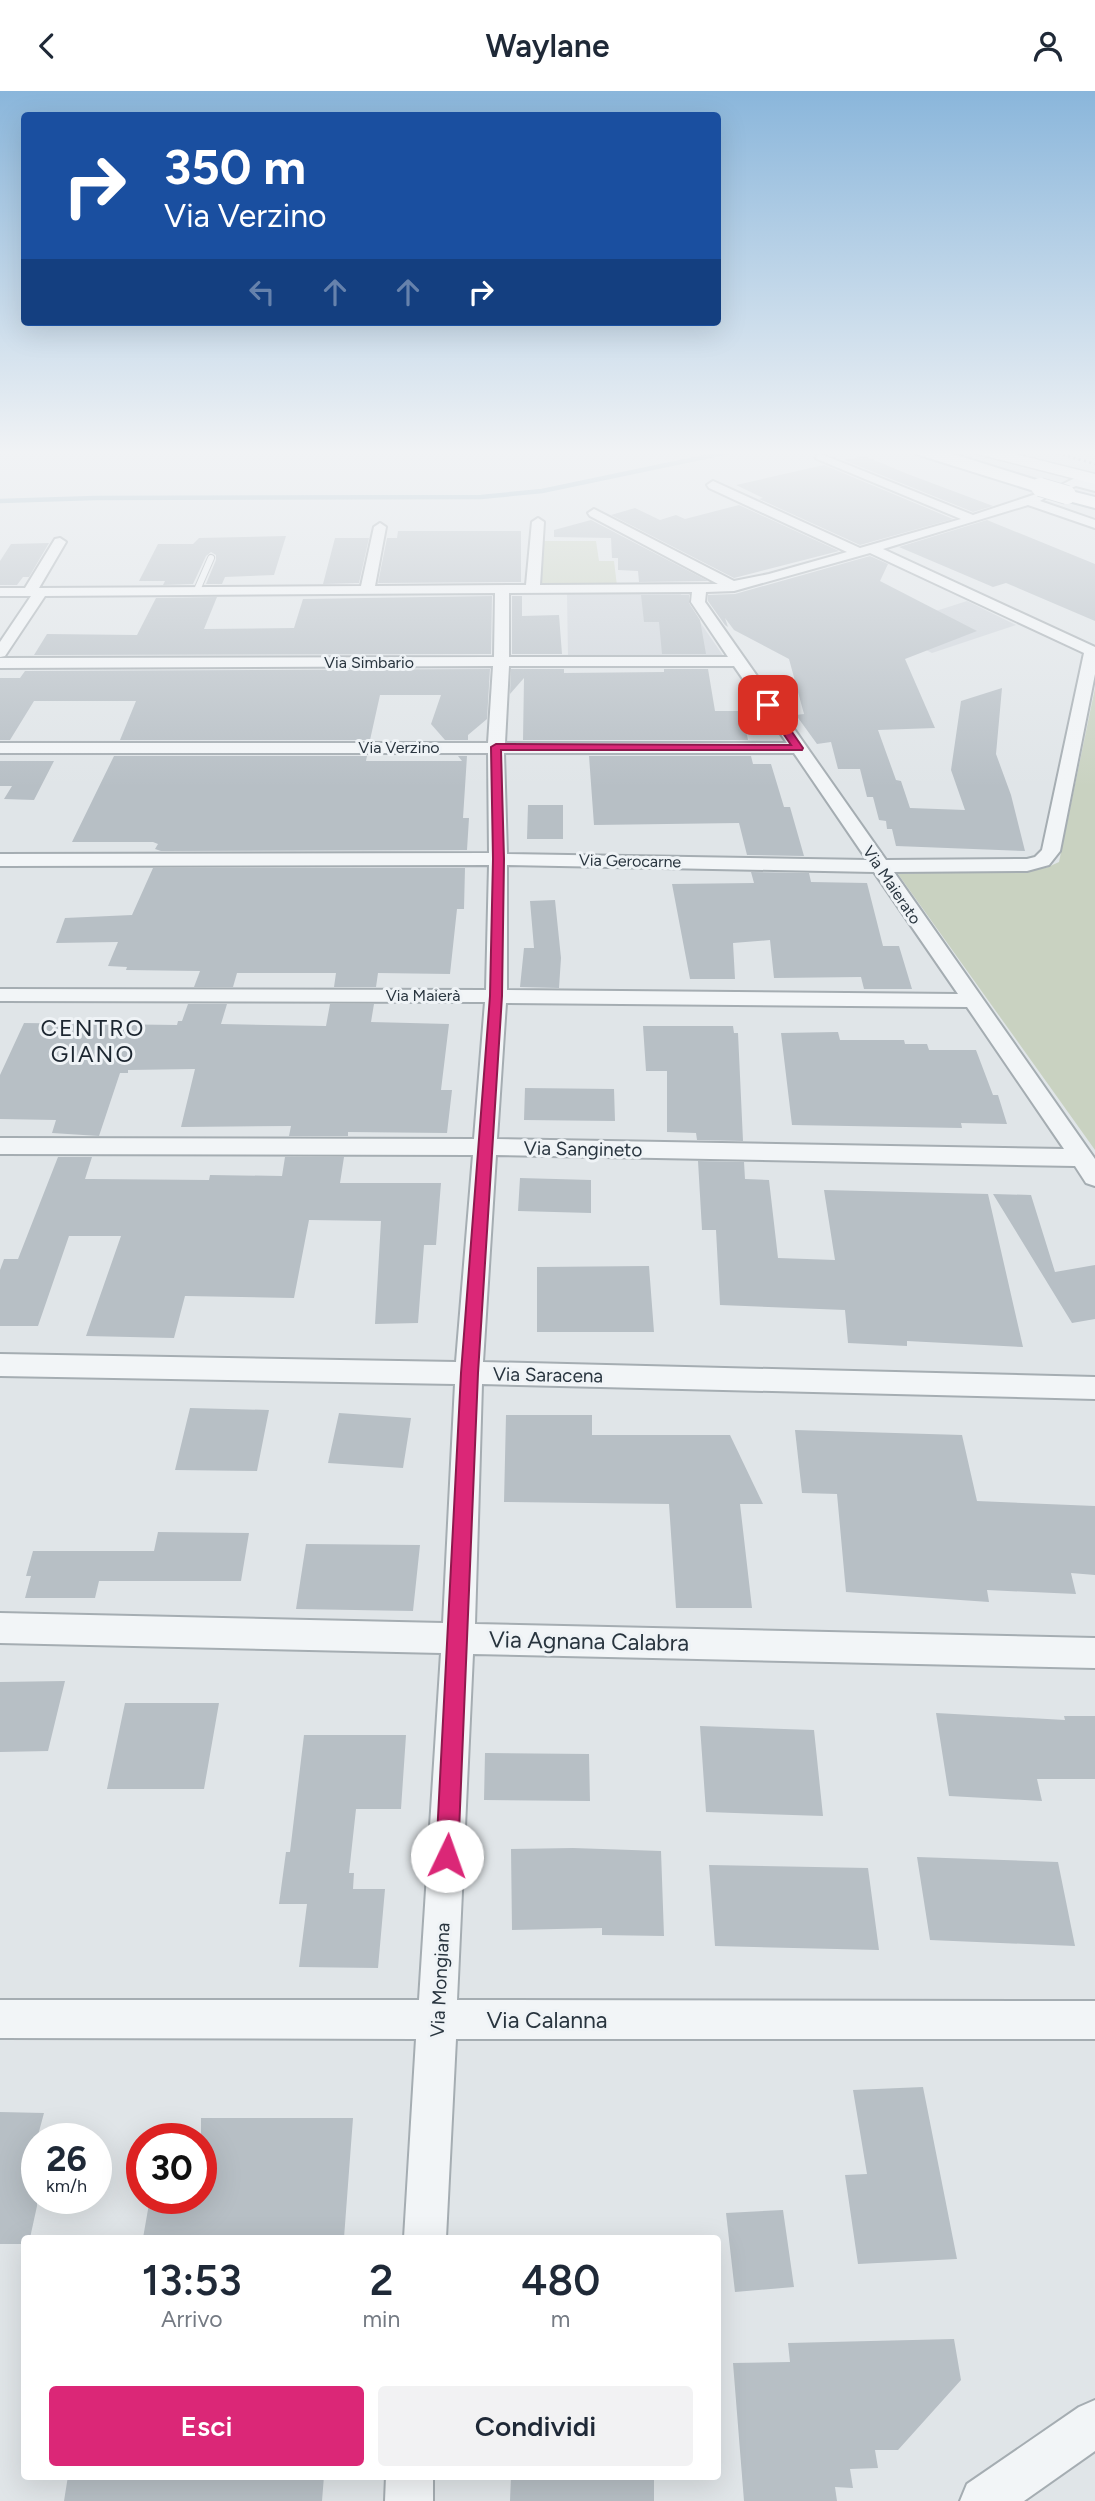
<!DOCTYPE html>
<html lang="it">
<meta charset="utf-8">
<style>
:root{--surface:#fff;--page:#f2f2f3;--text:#1f2937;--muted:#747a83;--accent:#db2777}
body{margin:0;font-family:Figtree,sans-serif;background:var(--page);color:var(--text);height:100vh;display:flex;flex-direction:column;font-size:26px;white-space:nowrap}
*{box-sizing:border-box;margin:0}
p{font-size:23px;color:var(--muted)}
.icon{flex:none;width:38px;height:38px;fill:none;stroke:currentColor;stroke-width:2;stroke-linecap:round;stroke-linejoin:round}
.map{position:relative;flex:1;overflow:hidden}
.drawer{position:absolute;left:21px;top:2144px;width:700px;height:245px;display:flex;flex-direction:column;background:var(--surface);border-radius:7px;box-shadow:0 7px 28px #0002}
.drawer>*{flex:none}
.guide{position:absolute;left:21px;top:21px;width:700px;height:214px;border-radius:7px;box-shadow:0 7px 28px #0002;background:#1a4fa0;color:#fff;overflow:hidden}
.speed{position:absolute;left:21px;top:2032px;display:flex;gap:14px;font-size:35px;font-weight:700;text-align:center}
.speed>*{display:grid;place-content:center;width:91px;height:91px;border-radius:50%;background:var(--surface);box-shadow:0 7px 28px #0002;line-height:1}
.speed small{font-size:18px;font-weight:400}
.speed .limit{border:10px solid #d22;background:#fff;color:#111}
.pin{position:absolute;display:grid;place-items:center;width:60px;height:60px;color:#fff;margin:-30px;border-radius:14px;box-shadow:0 4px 10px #0006}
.me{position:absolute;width:77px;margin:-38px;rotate:3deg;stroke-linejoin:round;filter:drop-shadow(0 0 5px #0008)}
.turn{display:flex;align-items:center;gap:24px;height:147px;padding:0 28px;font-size:32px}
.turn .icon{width:91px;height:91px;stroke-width:2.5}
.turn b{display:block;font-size:49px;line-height:60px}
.lanes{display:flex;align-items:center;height:66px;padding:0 28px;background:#0003;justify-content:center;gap:35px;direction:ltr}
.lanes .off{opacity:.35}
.eta{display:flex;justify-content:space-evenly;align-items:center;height:119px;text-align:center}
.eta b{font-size:42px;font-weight:600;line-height:49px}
.primary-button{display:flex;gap:14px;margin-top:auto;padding:14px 28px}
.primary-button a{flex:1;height:80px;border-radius:7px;background:var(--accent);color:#fff;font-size:28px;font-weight:600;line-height:80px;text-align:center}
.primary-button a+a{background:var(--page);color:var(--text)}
header{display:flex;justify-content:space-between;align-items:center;height:91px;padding:0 28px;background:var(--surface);font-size:32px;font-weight:600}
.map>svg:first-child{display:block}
.built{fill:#ced4da}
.green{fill:#c9d2c1}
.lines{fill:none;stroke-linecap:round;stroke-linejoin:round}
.stream{stroke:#9db9c7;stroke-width:4.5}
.building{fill:#b7bfc5}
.lane-casing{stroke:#a5adb2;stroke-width:8}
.street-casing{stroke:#a5adb2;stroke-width:4}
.secondary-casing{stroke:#a5adb2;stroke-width:3}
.primary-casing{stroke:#a0abb3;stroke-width:4}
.lane{stroke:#f2f5f7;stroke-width:6}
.street{fill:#f2f5f7;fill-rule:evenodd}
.secondary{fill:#fff;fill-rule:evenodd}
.primary{fill:#fff;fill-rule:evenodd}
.rail{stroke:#7a8791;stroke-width:2.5;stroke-dasharray:2 3.5;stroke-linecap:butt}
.primary-bridge-casing{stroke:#a0abb3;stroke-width:20;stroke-linecap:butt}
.primary-bridge{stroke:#fff;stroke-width:18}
.route{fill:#db2777;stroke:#8e194d;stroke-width:2}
.labels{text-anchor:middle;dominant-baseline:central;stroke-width:6;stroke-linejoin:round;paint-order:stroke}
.far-street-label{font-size:16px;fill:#29353f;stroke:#eff3f6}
.street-label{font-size:19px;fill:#29353f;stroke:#eff3f6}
.quarter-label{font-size:23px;letter-spacing:2px;fill:#1c2630;stroke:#eff3f6}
.near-street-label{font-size:23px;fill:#29353f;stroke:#eff3f6}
</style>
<header><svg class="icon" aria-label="back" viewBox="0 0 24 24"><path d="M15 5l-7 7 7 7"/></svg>Waylane<svg class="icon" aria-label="person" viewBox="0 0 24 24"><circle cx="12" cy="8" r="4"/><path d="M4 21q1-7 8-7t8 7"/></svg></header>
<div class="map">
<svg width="1095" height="2410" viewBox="0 0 1095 2410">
<rect width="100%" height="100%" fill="#e0e5e8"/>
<path class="built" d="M680,502L724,566H568L567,503Z
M967,510L1016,534L932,562L883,537Z"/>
<path class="green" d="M543,450H596L599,470H614L617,495L540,496Z
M1095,597V1059L898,783L1046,777L1059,771Z"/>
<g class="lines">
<path class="stream" d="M0,410L95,407L481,406L542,400L738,359"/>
</g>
<path class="building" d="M865,365L905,382L993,415L973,421L844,369Z
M824,374L953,428L860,454L759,408L763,407L736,394Z
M739,414L839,460L734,487L611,424L635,417L660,429L676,424L685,428Z
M591,429L708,490L639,491L638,480L618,479V467H612L611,447L554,446V439Z
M987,429L1095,473V530L1006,492L993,496L899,456Z
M398,440H521V491L378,492L387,447H397Z
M286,445L274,484L225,486L222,493H206L216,469V464L211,461L206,465L193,493L163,494L165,490H139L158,453H193L199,447Z
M335,447H369L359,492L323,493Z
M49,452L29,486H23L17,494H0V470L11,453Z
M870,465L888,473L880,490L977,540L905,568L935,637L878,639L896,689L901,690L910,717L965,719L951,679L961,610L1002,597L996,663L1011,704L1025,760L896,755L892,738H887L886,730L879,729L873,706H867L860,678H838L831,651L817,653L796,624L804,623L789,568L734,539L725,527L728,536L725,534L708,510V504L735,503Z
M641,504H689V512L700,529L706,563H662L659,531H644Z
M492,505L491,563L34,564L47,543L137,544L156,507L217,506L204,538L294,537L303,508Z
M512,505H522V525L559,524L562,563H512Z
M490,578L487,628L468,644V649H445L431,633L441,604H380L370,649H120L136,610H34L10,649H0V587H20L25,580Z
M511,578H564V582L664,581V578H708L715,620H742L748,649H523L524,587L510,603Z
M114,665H367L366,670H462L458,665H467L463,727H469L467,759L161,760L155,758L158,753L153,751H72Z
M589,665H751L753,673H771L784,716H790L804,765L747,764L739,732L594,734Z
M0,670H54L34,709L4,708L12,695H0Z
M528,714H563V748H527Z
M153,777H465L464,818H457L450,883L378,882L376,896H334L336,882H237L233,896H194L200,880L126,879L127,876L108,875L118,851L56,852L65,827L132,824Z
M751,781L809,782L811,791L867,792L883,855H899L912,898H864L861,886L774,887L770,849L733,852L735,888H690L672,793L754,792Z
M555,809L561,867L559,897L520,896L524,857H534L530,810Z
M188,913H227L221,933L326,935L330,913H374L371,931L449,933L441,999H452L447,1042L348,1041V1045H289L291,1035L181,1036L195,978L128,979V982H120L99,1045L52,1042L56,1029L0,1028V984L24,932L177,934L178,930H182Z
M643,935H733L734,942H738L743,1050L697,1049L696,1042L667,1041V980H646Z
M838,941L840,949H904L905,953H927L929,959H976L993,1004H998L1007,1033L961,1032L962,1037L792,1034L781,942Z
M525,997L614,998L615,1030L524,1029Z
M58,1066H92L85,1088H91L209,1089L210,1084L282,1085L285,1066H344L340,1092H441L436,1154H424L418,1232L375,1233L381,1130L309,1129L294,1207L185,1205L174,1247L86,1245L121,1145H69L38,1235H0V1179L4,1168H18Z
M698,1070L744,1071L745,1088L769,1089L778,1167L835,1169L824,1099L988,1103L1023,1256L907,1250V1255L848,1252L845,1219L720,1214L716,1139H702Z
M520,1087L591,1089V1122L518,1120Z
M993,1103L1031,1104L1055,1181L1095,1174V1228L1072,1232Z
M649,1175L654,1241H537V1176Z
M190,1317L269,1319L257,1380L175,1379Z
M339,1322L411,1327L403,1377L328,1372Z
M506,1324H592V1344H730L763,1413H740L752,1517H676L669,1413L504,1411Z
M795,1339L962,1344L977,1410L1095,1415V1484L1071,1482L1076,1503L987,1499L989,1511L846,1501L837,1403L802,1402Z
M158,1441L249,1442L241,1490H99L95,1507H25L31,1485H26L33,1460H154Z
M306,1453L420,1454L413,1520L296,1518Z
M65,1590L48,1660L0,1661V1591Z
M125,1612H219L204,1698H107Z
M936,1622L1065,1629L1064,1625H1095V1688H1037L1042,1710L949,1705Z
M700,1635L814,1639L823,1725L706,1721Z
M304,1644H406L401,1718H356L349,1782H354L353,1798H385L378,1877L299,1876L307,1813H279L286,1761H290Z
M485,1662L589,1663L590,1710L484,1709Z
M573,1757L661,1760L664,1845L602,1844V1837L512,1839L511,1758Z
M917,1766L1058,1771L1075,1855L930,1849Z
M709,1774L868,1777L879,1859L715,1855Z
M923,1996L957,2168L858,2173L845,2084L867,2083L853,1999Z
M0,2021L44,2022L37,2048V2115L30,2147H24V2153H0Z
M201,2027H353L344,2147H143L150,2107H201Z
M783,2119L794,2196L735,2201L726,2122Z
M954,2248L961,2289L898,2359H875L878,2377L850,2378L853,2397L835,2396L837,2410H744L733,2272L790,2271L788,2252Z
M68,2385H324L322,2410H64Z
M511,2385H654V2410H510Z"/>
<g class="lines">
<defs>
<path id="lane" d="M197,499L211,467"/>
<path id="street" d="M821,363L973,424L1042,401L1048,405L1040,410L1095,429V437L1028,414L883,458L1095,556V583L1060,760L1049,774L1027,780L894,781L1095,1068V1095L1086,1092L1075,1075L496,1064L483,1271L1095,1286V1308L482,1293L475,1533L1095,1547V1577L473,1563L457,1909L1095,1910V1948H456L446,2147H404L416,1948L0,1947V1909H419L441,1562L0,1552V1522L443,1532L455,1293L0,1285V1263L456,1271L473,1064L0,1063V1047L474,1048L485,911L0,910V898L486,899L489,774L0,775V763L489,762L488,662H0V652H488L493,575L0,577V567L494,566L495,502L45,505L5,565L0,566V551L31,505H0V497H25L55,448L60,447L66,451L39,497L361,495L374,436L380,432L386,436L375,495L526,494L532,431L538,427L544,431L540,494L718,493L590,425L588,422L594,418L734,490L769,483L847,461L709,397L707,394L713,390L860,457L961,428L817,368L815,366ZM870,462L1084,562L1042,759L1035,766L1027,768L886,769L705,511L706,501L734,500ZM692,501L691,511L728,566H509V502ZM734,575L787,652H505L509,575ZM504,662H794L867,769L507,763ZM507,774L874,781L958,903L507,899ZM506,912L967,916L1064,1058L497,1048Z
M1075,387L1095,392V400L1076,395L1061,401L1055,397Z
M1095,2309V2360L1024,2410H960L967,2393L1079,2316Z
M386,2385H433V2410H385Z"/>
<path id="secondary" d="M972,359H999L1095,383V393L974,362Z"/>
<path id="primary" d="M914,359H940L1046,392L1049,396L1046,400H1034L916,363Z
M1067,399L1095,406V417L1061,408L1058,404L1061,400Z"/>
</defs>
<use href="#lane" class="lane-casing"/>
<use href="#street" class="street-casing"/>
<use href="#secondary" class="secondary-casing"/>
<use href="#primary" class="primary-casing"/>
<use href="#lane" class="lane"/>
<use href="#street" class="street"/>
<use href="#secondary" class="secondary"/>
<use href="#primary" class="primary"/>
<path class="rail" d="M1047,359L1095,373"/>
<defs>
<path id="primary-bridge" d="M1040,396L1067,404"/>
</defs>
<use href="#primary-bridge" class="primary-bridge-casing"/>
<use href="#primary-bridge" class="primary-bridge"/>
</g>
<linearGradient id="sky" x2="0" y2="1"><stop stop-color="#8ab6db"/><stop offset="0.52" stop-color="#f1f3f5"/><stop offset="1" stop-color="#f1f3f5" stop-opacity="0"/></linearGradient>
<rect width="1095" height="696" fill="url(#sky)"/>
<path class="route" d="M765,612H772L803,657L802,659H501L504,768L502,905L478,1282L458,1765L455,1773L447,1776L439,1773L436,1765L461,1282L490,905L493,768L491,656L496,653L791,654L764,614Z"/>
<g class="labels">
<g class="far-street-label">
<text x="369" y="571">Via Simbario</text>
<text x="399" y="656">Via Verzino</text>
<text transform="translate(630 770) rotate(1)">Via Gerocarne</text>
<text transform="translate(892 794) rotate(56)">Via Maierato</text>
<text x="423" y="904">Via Maierà</text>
</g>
<g class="street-label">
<text transform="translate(583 1058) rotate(1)">Via Sangineto</text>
<text transform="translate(548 1284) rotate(1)">Via Saracena</text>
<text transform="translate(440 1889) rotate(-87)">Via Mongiana</text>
</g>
<g class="quarter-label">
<text x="93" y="937">CENTRO<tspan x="93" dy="26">GIANO</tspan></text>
</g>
<g class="near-street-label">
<text transform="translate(589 1550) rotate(1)">Via Agnana Calabra</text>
<text x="547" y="1929">Via Calanna</text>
</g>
</g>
</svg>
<div class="speed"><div>26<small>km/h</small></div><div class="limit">30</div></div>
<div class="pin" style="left:768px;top:614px;background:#d93025"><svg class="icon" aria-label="arrive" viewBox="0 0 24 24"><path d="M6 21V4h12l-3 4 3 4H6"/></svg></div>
<svg class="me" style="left:447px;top:1765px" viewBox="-20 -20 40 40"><circle r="19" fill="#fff"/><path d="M0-13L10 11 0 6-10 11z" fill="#db2777"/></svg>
<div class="guide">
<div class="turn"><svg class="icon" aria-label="right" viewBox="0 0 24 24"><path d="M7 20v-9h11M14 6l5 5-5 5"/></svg><div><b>350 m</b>Via Verzino</div></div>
<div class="lanes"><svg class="icon off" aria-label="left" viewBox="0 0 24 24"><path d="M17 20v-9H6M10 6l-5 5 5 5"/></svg><svg class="icon off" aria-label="ahead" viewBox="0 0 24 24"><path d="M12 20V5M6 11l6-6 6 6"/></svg><svg class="icon off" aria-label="ahead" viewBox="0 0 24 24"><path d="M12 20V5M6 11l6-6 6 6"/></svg><svg class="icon" aria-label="right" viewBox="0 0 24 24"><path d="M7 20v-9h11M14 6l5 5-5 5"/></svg></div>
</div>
<section class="drawer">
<div class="eta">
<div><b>13:53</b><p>Arrivo</p></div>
<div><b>2</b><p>min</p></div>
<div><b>480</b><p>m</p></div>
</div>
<div class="primary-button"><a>Esci</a><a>Condividi</a></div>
</section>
</div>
